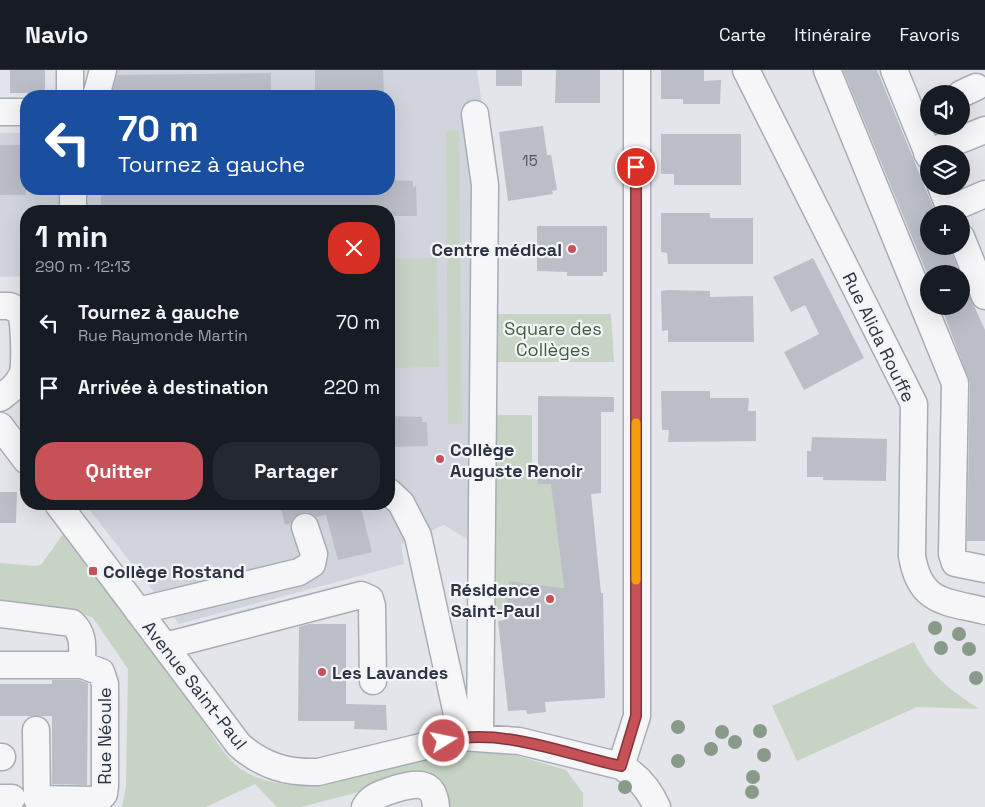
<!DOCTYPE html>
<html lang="fr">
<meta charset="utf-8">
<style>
:root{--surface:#171b24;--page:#242831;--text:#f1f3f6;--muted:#9ea1a6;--line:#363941;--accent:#c65258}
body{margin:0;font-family:"Space Grotesk",sans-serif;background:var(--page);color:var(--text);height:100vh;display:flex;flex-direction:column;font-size:19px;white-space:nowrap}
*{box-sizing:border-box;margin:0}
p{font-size:16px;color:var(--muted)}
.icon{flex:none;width:28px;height:28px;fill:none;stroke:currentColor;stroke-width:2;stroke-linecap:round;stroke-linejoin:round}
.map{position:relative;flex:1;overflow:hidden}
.panel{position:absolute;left:20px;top:135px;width:375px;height:305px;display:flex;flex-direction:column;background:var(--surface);border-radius:20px;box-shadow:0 5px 20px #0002}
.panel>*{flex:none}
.guide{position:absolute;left:20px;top:20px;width:375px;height:105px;border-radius:20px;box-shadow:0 5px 20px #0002;background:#1a4fa0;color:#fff;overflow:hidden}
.buttons{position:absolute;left:920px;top:15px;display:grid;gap:10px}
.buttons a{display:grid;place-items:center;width:50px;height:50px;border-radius:50%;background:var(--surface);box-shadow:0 5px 20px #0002;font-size:25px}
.pin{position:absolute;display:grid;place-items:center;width:42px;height:42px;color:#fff;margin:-21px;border:2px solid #fff;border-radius:50%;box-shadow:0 1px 5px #0007}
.me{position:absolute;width:55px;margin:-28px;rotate:80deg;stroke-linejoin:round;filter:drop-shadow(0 0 4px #0008)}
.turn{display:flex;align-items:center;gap:18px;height:105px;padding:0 15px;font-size:22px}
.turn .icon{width:65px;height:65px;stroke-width:2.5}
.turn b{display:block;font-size:35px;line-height:42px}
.round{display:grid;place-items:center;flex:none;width:52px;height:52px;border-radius:20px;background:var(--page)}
.headline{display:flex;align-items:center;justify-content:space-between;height:85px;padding:0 15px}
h1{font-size:30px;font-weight:600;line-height:38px}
.primary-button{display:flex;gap:10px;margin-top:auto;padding:10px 15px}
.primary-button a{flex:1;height:58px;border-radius:20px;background:var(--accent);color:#fff;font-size:20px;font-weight:600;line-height:58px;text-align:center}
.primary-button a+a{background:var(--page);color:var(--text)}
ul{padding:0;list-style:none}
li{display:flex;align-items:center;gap:15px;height:65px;padding:0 15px}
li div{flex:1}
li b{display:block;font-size:19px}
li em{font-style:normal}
header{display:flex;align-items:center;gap:30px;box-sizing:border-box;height:70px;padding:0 25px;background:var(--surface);border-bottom:1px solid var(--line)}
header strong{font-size:24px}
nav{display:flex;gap:28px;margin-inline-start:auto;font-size:18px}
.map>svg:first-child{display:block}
.built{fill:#d1d4dc}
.green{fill:#c7d4c5}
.building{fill:#bbbec7}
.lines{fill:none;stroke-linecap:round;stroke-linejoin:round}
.minor-casing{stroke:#a8acb4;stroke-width:29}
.minor{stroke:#f6f6f9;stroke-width:26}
.tree{fill:#889a89}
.route-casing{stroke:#813539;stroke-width:12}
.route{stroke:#c65258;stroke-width:9}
.slow{stroke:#f59e0b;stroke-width:9}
.poi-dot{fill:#c65258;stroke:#f3f4f8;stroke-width:2}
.labels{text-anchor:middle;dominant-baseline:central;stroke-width:4.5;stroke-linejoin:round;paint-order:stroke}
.number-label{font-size:15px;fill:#505562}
.poi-label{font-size:18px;font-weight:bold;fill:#2c3241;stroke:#f3f4f8;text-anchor:start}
.park-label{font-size:18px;fill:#3d5c3a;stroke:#f3f4f8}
.street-label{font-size:18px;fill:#2c3241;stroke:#f3f4f8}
</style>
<header>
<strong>Navio</strong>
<nav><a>Carte</a><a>Itinéraire</a><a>Favoris</a></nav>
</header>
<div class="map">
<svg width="985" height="737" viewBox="0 0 985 737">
<rect width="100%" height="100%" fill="#e3e5ea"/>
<path class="built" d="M90,0H477L493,114L475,474L444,455L401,474L404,494L179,554L85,434H389V141H26V206L0,207V63H26V119H389V26H83L90,8Z"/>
<path class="green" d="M459,60L462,354H448L446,61Z
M437,188L439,297L389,298V189Z
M493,244H611L614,292H493Z
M492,345H532V399L538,400L558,413L553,429L564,518L510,511L505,545L488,543Z
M63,464L89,497L86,500L93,508L97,506C128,549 161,591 193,634C206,653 224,690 244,701C266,714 293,717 318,714L464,679L505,682L566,700L583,723V737H451L449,736L444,721H363L301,737H277L255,714L206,737H122L126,716L128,599L93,548L78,542L0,533V493L36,496L41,495Z
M914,572C931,607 948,618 979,639L917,637L797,691L772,636Z"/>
<path class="building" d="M10,0H45V23H10Z
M315,0H383L384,26H315Z
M496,0H522V16H496Z
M556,0H600V33H555Z
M661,0H704V11L721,10L720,34H683V29H661Z
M843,0H877L936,144H929V176H949L960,204L929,205L926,201Z
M271,3V26H111L117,5Z
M543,56L547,85H551L557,120L552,121L553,124L508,131L499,62Z
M661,64H741V115H674V104H661Z
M0,75H26V125H0Z
M389,110L413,111V117L416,116L417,146H389V141H101V119H389Z
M661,143H710V148H753V194H668L667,183L661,182Z
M537,156H607V202H603V206H567V202L537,201Z
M813,188L864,288L804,320L784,282L819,264L805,235L791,242L773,207Z
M961,207L985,260V471H967L970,313L941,236H961Z
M668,220L710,221V227L753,226L754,272H668V260L662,261L661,221Z
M661,321H710V328H749L748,341H756V371L668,372L669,360H662Z
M538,326L614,327V342H601V423L591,424L601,523H603L605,628L545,632L546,642L527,644L526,640L508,641L498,551L504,550L509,511L564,518L551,414H538Z
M389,346L422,347V352H427L428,376L389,377Z
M812,367L887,369L886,411L823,410V407H807V381H811Z
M0,422H17L16,453H0Z
M280,434H360L372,482L338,490L326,445L316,447L308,442L301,443L294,447L291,453L285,455Z
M309,554H346V634L386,635L387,660L354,659L355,651H298L299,557Z
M52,610H79L88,613L87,715L52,714V646H0V614H52Z"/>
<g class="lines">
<defs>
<path id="minor" d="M70,0V26
M746,0L914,334L912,486C920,533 944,531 985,541
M827,0L955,313L952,484L955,493L985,499
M894,0L929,86
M961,24L976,17
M96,26L103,0
M0,42H26
M475,44L485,115L480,667
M927,83L985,60
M941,116L952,144
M73,119V141
M950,139L985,124
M961,167L985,226
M0,236H10L21,242C24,253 26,297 22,305C17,316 9,321 0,328
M0,356L26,390
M389,422L401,433L418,466L462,667
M58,434L239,675C263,696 287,703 318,702L462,667L519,671L621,696C638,706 649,719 657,737
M138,541L299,502L312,494L314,484L305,457
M0,544L72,553C85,564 82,579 82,595
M165,576L361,525L370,529L372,536L373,611
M0,595H82L101,602L105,614V716L104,724L98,730L37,729L36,660
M0,687H2
M621,696L637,646V0
M0,728H12
M365,737C371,726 383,723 395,719C415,713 434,709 436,737"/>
</defs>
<use href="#minor" class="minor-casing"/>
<use href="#minor" class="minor"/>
</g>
<g class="tree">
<circle cx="935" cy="558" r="7"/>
<circle cx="959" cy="564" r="7"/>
<circle cx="941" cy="578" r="7"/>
<circle cx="969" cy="579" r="7"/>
<circle cx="976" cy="608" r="7"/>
<circle cx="678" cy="657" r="7"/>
<circle cx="760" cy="661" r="7"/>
<circle cx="722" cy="662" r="7"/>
<circle cx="735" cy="672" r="7"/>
<circle cx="711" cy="679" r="7"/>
<circle cx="764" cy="685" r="7"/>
<circle cx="678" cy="691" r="7"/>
<circle cx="753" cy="707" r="7"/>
<circle cx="625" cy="717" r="7"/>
<circle cx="752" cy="722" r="7"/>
</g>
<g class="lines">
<defs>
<path id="route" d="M444,671C503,657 564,684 621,696L636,646V97"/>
</defs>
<use href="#route" class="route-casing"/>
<use href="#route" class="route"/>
<path class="slow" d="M636,353V510"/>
</g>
<g class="poi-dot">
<circle cx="572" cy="179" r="5"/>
<circle cx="440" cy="389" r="5"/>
<rect x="88" y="496" width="10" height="10" rx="2.5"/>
<circle cx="550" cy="529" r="5"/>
<circle cx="322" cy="602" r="5"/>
</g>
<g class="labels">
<g class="number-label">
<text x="530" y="90">15</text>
</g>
<g class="poi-label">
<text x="562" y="179" text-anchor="end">Centre médical</text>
<text x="450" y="379">Collège<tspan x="450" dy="21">Auguste Renoir</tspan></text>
<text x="103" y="501">Collège Rostand</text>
<text x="540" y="519" text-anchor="end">Résidence<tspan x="540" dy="21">Saint-Paul</tspan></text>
<text x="332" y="602">Les Lavandes</text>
</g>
<g class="park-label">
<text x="553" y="258">Square des<tspan x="553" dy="21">Collèges</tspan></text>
</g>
<g class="street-label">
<text transform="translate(879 267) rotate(64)">Rue Alida Rouffe</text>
<text transform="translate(195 615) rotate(52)">Avenue Saint-Paul</text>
<text transform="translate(104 666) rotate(-90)">Rue Néoule</text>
</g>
</g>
</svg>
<div class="buttons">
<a><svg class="icon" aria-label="sound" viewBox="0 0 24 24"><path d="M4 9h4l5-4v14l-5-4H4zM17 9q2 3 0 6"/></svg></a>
<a><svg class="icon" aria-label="layers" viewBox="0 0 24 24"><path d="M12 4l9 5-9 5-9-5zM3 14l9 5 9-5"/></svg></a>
<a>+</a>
<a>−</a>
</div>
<div class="pin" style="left:636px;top:97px;background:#d93025"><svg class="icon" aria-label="arrive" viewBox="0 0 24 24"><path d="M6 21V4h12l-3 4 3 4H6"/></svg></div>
<svg class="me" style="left:444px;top:671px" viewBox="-20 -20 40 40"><circle r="17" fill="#c65258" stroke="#fff" stroke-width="3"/><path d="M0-11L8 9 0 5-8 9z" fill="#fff"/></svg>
<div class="guide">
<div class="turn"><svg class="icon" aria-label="left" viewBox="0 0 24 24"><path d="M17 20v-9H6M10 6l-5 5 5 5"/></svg><div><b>70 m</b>Tournez à gauche</div></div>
</div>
<section class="panel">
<div class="headline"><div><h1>1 min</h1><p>290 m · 12:13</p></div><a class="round" style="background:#d93025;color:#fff"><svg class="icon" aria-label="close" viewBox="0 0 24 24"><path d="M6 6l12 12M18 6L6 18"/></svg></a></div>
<ul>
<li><svg class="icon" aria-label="left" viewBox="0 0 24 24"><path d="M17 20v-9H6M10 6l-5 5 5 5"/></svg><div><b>Tournez à gauche</b><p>Rue Raymonde Martin</p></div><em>70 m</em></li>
<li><svg class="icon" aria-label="arrive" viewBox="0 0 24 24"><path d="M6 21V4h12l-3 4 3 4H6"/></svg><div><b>Arrivée à destination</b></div><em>220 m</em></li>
</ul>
<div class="primary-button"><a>Quitter</a><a>Partager</a></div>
</section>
</div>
